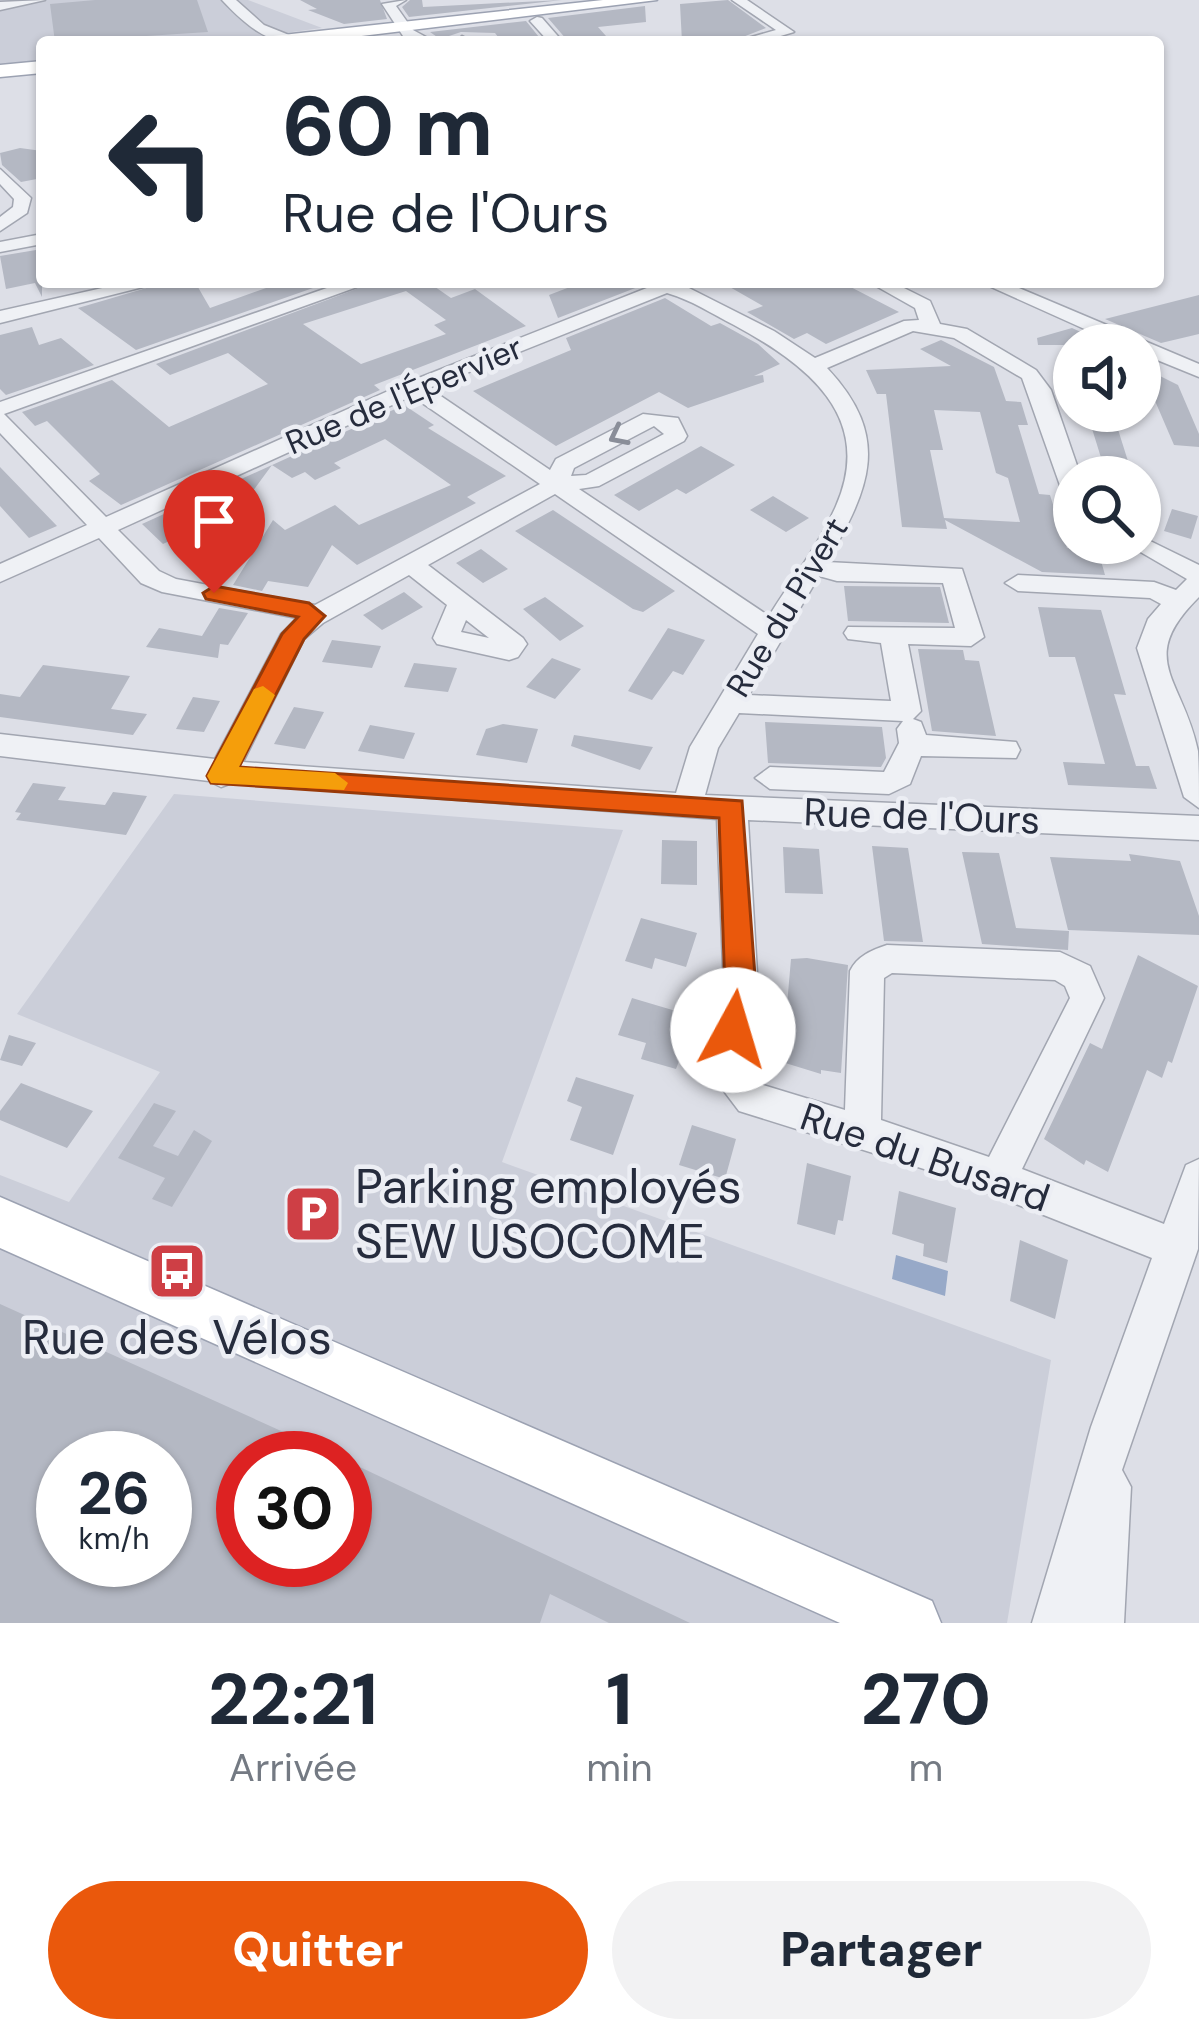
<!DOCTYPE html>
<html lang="fr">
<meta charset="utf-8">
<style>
:root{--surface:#fff;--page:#f2f2f3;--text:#1f2937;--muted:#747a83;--accent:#ea580c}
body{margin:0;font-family:"DM Sans",sans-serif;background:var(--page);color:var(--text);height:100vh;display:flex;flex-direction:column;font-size:45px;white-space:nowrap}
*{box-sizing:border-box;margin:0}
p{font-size:39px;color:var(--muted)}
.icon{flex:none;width:66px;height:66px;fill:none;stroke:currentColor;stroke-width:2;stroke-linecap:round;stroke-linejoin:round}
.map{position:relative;height:1623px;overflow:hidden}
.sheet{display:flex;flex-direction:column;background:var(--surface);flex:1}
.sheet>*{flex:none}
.hud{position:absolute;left:36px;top:36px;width:1128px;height:252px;border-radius:12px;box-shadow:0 3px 9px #0004;background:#fff;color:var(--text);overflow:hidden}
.buttons{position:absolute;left:1053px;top:324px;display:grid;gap:24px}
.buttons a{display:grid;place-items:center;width:108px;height:108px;border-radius:50%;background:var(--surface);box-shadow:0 3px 9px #0004;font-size:60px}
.speed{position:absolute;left:36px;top:1431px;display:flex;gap:24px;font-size:60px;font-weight:700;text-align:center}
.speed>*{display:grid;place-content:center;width:156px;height:156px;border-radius:50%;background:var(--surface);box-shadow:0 3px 9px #0004;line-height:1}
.speed small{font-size:30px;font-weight:400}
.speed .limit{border:18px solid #d22;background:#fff;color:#111}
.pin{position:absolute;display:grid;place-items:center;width:102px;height:102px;color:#fff;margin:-123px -51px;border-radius:50% 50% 50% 0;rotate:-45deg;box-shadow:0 0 12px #0007}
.pin .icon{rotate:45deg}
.me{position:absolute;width:132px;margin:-66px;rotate:6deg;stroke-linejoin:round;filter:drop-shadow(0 0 9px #0008)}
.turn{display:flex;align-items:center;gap:42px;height:252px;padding:0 48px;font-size:54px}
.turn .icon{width:156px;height:156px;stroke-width:2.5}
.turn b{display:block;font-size:84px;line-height:102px}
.eta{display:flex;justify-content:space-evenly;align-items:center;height:204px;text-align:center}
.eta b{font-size:72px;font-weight:800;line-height:84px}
.action{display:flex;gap:24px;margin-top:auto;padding:24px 48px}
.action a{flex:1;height:138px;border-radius:72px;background:var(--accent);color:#fff;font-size:48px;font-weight:800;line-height:138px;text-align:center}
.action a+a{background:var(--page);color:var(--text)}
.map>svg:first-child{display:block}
.built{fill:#cbced9;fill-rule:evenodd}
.water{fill:#97a9c8}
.building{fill:#b4b8c3;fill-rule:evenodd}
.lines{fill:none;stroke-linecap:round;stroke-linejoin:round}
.minor-casing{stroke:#a2a6b1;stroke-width:3}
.major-casing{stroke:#9ca2b2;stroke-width:3}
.minor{fill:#eff1f5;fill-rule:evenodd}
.major{fill:#fff;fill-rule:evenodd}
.oneway{stroke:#8a8e99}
.route{fill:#ea580c;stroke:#983908;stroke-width:3}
.slow{fill:#f59e0b}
.labels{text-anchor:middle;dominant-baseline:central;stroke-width:9;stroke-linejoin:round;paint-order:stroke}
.far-street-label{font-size:33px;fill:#262c3d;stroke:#eceef4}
.street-label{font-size:39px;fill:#262c3d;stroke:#eceef4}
.near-poi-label{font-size:48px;fill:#262c3d;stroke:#eceef4;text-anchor:start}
</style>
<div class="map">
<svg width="1199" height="1623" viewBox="0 0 1199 1623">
<rect width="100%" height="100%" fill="#dddfe7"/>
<path class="built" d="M0,0H248L322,28L215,42H42V61L0,65Z
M174,794L623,830L502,1162L1051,1360L1007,1623H0V1175L69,1202L160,1072L17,1014ZM63,1458H165V1560H63ZM243,1458H345V1560H243Z"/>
<path class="water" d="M896,1255L948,1271L945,1296L892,1279Z"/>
<path class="building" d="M95,0H197L208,32L55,42L50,4Z
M300,0H380L387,19L344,24L308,10L317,9Z
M410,0H422L423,7L562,0L409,17L402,7Z
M728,0L766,28L730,42H682L680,4Z
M645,6L646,22L598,27L606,36L567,40L548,18Z
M526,21L543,42H502L495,33L461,32L440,39L430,32Z
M20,148L42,151V178L21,182L2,165L0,153Z
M42,249V297L35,283L6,289L0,256Z
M167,282H195L210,308L283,282H330L136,350L78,308Z
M375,282H428L451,298L475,289L526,326L374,385L380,390L121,505L89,481L100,474L47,421L35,426L22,412L112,380L169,427L268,384L228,353L170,375L156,364ZM406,291L446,320L434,325L446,334L361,364L303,324Z
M583,282H638L643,285L558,318L549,295Z
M721,282H841L899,312L826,344L807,333L794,339L747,312L763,306Z
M1199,295V334L1161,343L1105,319Z
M665,298L711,326L720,323L758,344L780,364L754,376L763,375L764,382L688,408L659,392L556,446L473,391L571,350L566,338Z
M32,327L39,345L61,338L94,365L6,395L0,389V335Z
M1072,328L1109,345H1038L1037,338Z
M941,340L994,367L1006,401L1021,402L1028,425H1018L1039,494L1050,495L1067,548L1098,550L1105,575L1042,572L945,520L947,529L902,527L886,394H877L866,370L951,366L920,349ZM934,410L980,412L996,473L1008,478L1020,522L944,518L930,450H943Z
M1140,366L1178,385L1199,434V447L1174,445Z
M404,405L434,425L428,428L506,476L467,497L476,503L357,565L332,545L308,587L268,581L262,591L233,585L273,520L285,530L335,505L359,525L451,485L385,439L334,463L341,468L315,480L305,472L292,478L272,465L247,499L251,502L163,544L142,524Z
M1089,419L1115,420L1133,477H1107Z
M701,446L735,465L686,494L677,489L639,511L614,495Z
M0,467L57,526L29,538L0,506Z
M773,496L809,518L786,532L750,510Z
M1172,509L1198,516L1191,539L1164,531Z
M553,510L610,548L675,591L643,612L633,609L515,531Z
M481,549L508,569L483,583L456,563Z
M844,586L940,587L949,623L848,621Z
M404,592L423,607L382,630L363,615Z
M545,597L584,626L560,641L523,609Z
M1038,607L1101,610L1126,695L1114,694L1136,766H1149L1157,789L1068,785L1063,762L1105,764L1075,657H1049Z
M219,608L248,613L228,645L220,644L218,658L146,647L159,628L202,636Z
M668,628L705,640L683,675L673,671L652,700L628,691Z
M332,640L381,646L372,668L322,662Z
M918,649L963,650L965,660L979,661L996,736L932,731Z
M552,658L581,669L555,699L526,687Z
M414,663L457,668L448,692L404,687Z
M43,665L130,676L111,709L147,714L133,735L0,717V694L20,697Z
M193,697L220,701L204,732L176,729Z
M294,707L324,712L305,749L274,744Z
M765,722L882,727L886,758L881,767L768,763Z
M503,724L538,729L527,763L476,755L486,729Z
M370,725L415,733L404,759L358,751Z
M574,735L653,747L640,770L571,746Z
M33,783L66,787L58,800L105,805L113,792L147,796L126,835L16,820L21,813L15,812Z
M662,840L697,841V885L661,884Z
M872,846L908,848L923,942L884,941Z
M783,847L819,849L823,894L785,893Z
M962,852L999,853L1016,928L1069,931L1068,950L982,944Z
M1129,854L1180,861L1199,916V935L1068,930L1050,857L1131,861Z
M641,918L697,933L686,967L655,958L652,969L625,961Z
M1138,955L1198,986L1172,1063L1168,1061L1162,1078L1147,1070L1108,1172L1086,1160L1084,1165L1044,1139L1090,1043L1102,1049Z
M807,958L848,965L841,1073L821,1070V1074L782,1062L791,959Z
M632,998L696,1017L676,1069L641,1059L646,1043L618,1035Z
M9,1035L36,1043L22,1066L0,1060Z
M576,1077L634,1095L613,1155L570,1140L582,1107L567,1101Z
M21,1083L93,1111L67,1148L0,1120V1111Z
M154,1103L176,1111L153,1146L178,1156L194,1130L212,1141L172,1207L152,1199L165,1178L118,1158Z
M692,1125L736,1139L725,1179L679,1165Z
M807,1163L851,1176L843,1221L838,1220L835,1235L797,1224Z
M899,1191L956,1208L947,1263L923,1256L924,1244L892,1234Z
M1020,1240L1068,1260L1055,1319L1010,1301Z
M0,1304L341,1458H243V1560H345V1460L690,1623H609L550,1594L540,1623H0ZM63,1458H165V1560H63Z"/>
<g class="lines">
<defs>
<path id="minor" d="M45,0L0,10V2Z
M222,0H236L264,25L299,39C270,49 241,20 222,0Z
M406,0L396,6L413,30L435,42L403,36L382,4Z
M732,0H747L794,32L760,42H734L776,30Z
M537,17L542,18L563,42H549L530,21Z
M462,36L473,42H457Z
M0,169L31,198L27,213L0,231V217L13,207L14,199L0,184Z
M42,234V244L0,252V242Z
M129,282H163L0,323V311Z
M344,282H371L4,414L106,517L406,383L662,282H688L685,286L774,331L815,358L904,321L919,320L915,308L876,286L892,282L930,301L940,324L967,329L1036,370L1051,390L1081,477H1074V498L1062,491L1022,378L954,338L913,331L827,368C893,438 869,489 827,562L962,569L984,637L971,646L908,644L921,711L913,719L921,722L926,735L1016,742L1020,750L1016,758L921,756L910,784L889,794L770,789L755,778L770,767L884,772L899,743L897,729L903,721L739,713L718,748L705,795L1199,816V840L748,820L758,990L745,1065L763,1085L845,1110L850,971C857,956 872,950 887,945L1060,952L1090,966L1104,998L1022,1169L1164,1224L1186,1165L1199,1159L1198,1249L1122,1470L1131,1487L1124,1623H1032L1091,1427L1152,1258L940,1174L739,1111L708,1070L724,990L717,819L232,783L221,787L209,781L0,756V734L215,759L281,634L297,618L162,592L141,583L99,538L0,582V564L87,525L0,433V402ZM667,293C692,300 712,314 734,325C804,363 876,415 836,506C819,545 791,580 769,616L579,489L599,486L684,441L687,436L678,418L643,414L556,459L550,470L429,388ZM412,396L540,484L315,605L176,579L159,571L118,530ZM654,426L664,434L586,475L571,476L574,468ZM555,494L758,634L690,747L676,793L243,762L304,639L323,623L409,575L447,605L433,638L437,644L509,660L518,657L527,644L523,638L428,565ZM819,576L837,581L943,583L955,628L848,627L844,633L848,639L881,643L891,701L749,695ZM466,620L489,638L461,632ZM892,973L1055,980L1065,986L1070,998L989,1157L881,1120L884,978Z
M980,282H1005L1199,364V377L1140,353V345H1120Z
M1140,536L1199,565V597C1135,660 1183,678 1198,751C1199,769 1199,790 1199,808L1184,797L1137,648L1148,619L1161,604L1150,598L1018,591L1005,583L1018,575L1154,582L1176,590L1187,579L1125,543H1140Z"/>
<path id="major" d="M603,0H657L312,42H255L264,37Z
M42,61V73L0,77V65Z
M0,1197L932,1601L941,1623H840L0,1248Z"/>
</defs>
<use href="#minor" class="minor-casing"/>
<use href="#major" class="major-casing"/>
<use href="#minor" class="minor"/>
<use href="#major" class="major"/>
</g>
<defs><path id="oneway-chevron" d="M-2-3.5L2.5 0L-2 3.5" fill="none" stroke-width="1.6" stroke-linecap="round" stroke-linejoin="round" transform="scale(3)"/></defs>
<use class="oneway" href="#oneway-chevron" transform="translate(618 436) rotate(153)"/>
<path class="route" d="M214,586L309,603L325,616L304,639L239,767L742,801L756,990L744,1040L733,1044L722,1040L717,1030L725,990L719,818L211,783L207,776L282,634L298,617L206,599L203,593Z"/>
<path class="slow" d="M263,686L275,695L239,767L335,773L348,783L344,790L211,783L207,776L254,689Z"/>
<defs>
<symbol id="parking-square" viewBox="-11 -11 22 22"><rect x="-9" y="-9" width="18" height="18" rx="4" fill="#ce3f45" stroke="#eceef4"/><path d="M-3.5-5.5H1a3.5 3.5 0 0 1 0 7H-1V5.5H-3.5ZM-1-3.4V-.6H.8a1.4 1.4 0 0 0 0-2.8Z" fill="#fff"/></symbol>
<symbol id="bus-square" viewBox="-11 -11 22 22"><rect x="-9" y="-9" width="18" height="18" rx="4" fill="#ce3f45" stroke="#eceef4"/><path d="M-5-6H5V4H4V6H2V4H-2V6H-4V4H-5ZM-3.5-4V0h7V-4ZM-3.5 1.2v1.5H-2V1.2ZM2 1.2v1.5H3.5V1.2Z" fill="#fff"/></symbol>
</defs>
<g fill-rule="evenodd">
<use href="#parking-square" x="280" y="1181" width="66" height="66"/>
<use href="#bus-square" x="144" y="1238" width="66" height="66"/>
</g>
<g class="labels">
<g class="far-street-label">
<text transform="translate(404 395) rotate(-23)">Rue de l'Épervier</text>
<text transform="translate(787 607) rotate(-59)">Rue du Pivert</text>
</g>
<g class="street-label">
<text transform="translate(922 816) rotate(2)">Rue de l'Ours</text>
<text transform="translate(925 1157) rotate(19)">Rue du Busard</text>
</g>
<g class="near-poi-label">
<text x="355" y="1186">Parking employés<tspan x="355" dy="55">SEW USOCOME</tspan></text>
<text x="177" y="1337" text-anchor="middle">Rue des Vélos</text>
</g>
</g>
</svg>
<div class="buttons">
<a><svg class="icon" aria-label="sound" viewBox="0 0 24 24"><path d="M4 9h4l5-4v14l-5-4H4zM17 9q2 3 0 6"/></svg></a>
<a><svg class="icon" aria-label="search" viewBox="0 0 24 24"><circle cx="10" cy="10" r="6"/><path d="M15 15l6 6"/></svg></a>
</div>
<div class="speed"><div>26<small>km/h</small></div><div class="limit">30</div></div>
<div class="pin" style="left:214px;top:593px;background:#d93025"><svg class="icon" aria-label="arrive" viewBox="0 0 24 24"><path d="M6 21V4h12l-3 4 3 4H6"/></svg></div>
<svg class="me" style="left:733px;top:1030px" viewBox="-20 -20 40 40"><circle r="19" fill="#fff"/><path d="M0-13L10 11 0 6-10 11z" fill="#ea580c"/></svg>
<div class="hud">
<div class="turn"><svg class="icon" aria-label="left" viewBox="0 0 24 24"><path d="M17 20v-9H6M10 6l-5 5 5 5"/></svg><div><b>60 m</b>Rue de l'Ours</div></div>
</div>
</div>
<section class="sheet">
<div class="eta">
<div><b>22:21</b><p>Arrivée</p></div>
<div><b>1</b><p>min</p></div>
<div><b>270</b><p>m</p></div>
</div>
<div class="action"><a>Quitter</a><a>Partager</a></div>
</section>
